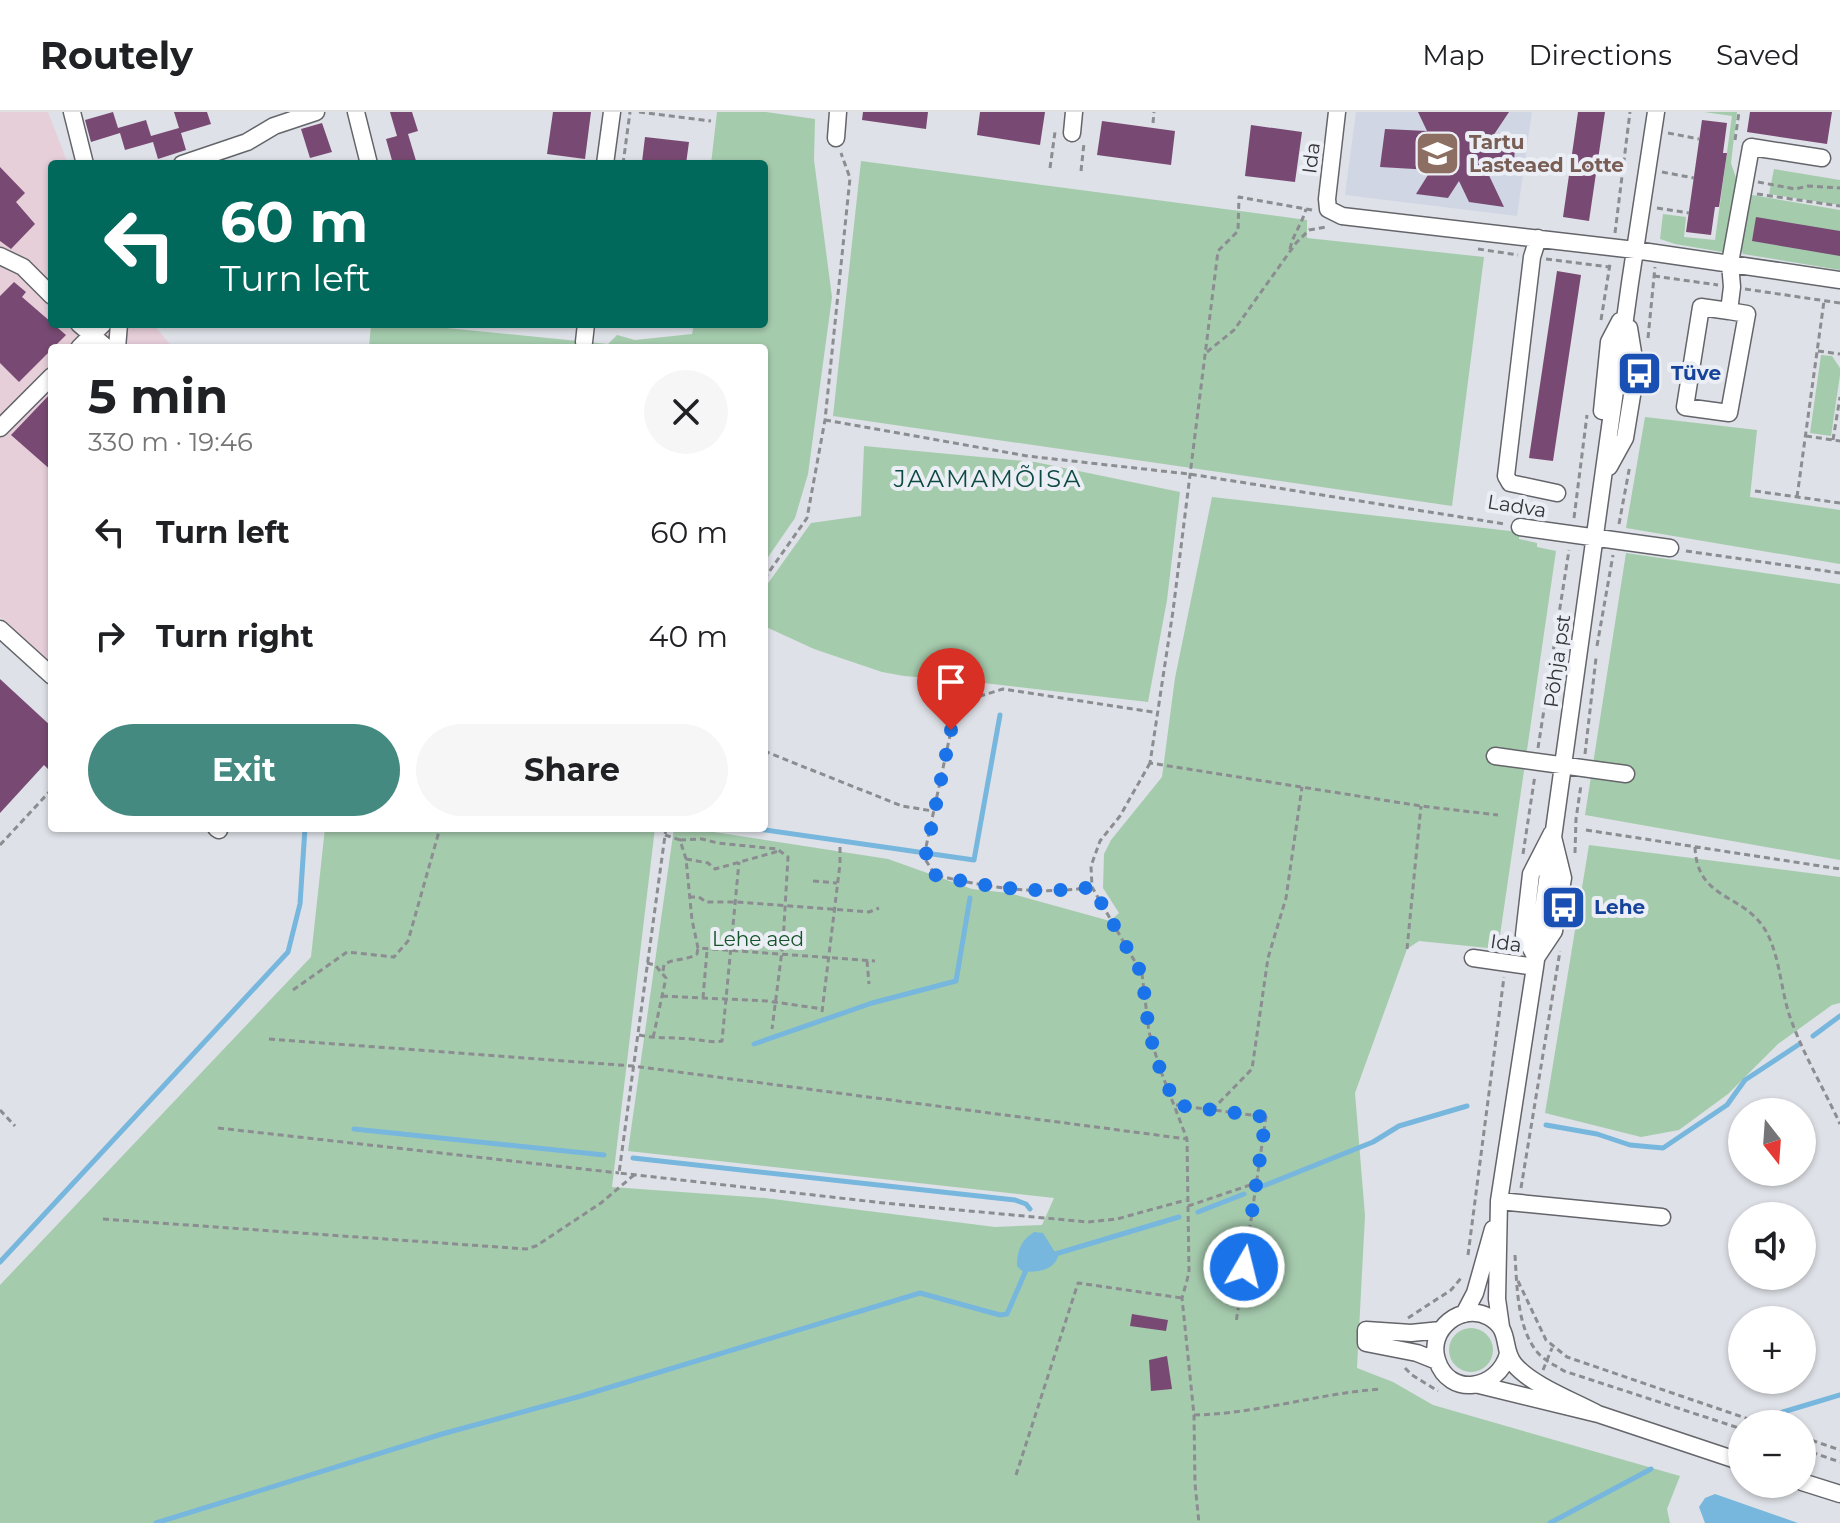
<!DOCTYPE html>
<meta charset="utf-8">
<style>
:root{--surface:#fff;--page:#f6f6f6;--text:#202124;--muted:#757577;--line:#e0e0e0;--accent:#458a80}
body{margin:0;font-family:Montserrat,sans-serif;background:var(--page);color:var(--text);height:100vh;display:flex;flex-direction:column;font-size:30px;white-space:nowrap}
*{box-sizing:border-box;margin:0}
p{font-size:26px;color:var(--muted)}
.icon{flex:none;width:44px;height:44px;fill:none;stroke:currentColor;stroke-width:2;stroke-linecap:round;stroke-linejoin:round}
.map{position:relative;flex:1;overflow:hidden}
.sheet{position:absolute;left:48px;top:232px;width:720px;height:488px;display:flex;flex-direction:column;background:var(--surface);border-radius:8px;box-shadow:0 2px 6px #0004}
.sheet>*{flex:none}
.banner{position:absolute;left:48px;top:48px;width:720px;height:168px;border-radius:8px;box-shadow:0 2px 6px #0004;background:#00695c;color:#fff;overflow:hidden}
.needle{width:52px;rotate:163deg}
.tools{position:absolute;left:1728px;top:986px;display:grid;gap:16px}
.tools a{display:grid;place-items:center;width:88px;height:88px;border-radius:50%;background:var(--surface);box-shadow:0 2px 6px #0004;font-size:40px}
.pin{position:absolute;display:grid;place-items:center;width:68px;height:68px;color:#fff;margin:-82px -34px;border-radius:50% 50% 50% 0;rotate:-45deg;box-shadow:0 0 8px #0007}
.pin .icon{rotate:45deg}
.me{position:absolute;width:88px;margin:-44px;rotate:8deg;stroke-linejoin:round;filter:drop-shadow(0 0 6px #0008)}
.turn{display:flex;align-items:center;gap:28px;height:168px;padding:0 40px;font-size:36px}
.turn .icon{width:104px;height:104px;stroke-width:2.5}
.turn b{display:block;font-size:56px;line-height:68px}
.round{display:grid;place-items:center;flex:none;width:84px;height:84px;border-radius:42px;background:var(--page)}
.head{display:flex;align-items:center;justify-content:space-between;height:136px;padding:0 40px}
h1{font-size:48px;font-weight:700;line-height:60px}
.cta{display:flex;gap:16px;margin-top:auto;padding:16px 40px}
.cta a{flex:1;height:92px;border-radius:48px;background:var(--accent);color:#fff;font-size:32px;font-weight:700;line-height:92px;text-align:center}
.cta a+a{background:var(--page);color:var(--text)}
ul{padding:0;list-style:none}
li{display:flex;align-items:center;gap:24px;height:104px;padding:0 40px}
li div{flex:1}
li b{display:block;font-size:30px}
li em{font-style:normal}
header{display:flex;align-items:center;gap:48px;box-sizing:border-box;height:112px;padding:0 40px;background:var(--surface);border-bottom:2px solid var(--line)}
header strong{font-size:38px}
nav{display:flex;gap:44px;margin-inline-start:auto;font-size:28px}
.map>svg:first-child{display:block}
.built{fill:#d0d6e3}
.industrial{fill:#e7cfda}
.green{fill:#a5cbad}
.water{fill:#77b7dd}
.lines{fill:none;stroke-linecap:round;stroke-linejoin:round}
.stream{stroke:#77b7dd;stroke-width:5}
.building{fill:#784a73}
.minor-casing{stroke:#63656a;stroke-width:19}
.path{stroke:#8b8d91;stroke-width:3;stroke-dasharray:6 4;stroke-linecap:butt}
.minor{stroke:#fff;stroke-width:16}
.route{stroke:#1a73e8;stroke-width:14;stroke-dasharray:0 25.2}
.labels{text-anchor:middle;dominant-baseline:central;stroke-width:8;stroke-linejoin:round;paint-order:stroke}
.education-label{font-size:20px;font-weight:bold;fill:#785e54;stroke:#ebeef4;text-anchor:start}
.street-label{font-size:20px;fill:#343538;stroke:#ebeef4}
.transit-label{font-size:20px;font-weight:bold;fill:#164399;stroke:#ebeef4;text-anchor:start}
.park-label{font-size:20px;fill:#15532a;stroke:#ebeef4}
.quarter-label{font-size:24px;letter-spacing:2px;fill:#0d4a43;stroke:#ebeef4}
</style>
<header>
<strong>Routely</strong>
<nav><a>Map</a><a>Directions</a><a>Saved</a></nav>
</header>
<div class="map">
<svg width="1840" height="1411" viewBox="0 0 1840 1411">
<rect width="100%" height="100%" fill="#dee1e7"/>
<path class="built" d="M1356,0H1532L1517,104L1345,83Z"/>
<path class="industrial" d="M0,0H48L68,52H52V212H153L173,236H52V551L0,505Z"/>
<path class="green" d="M717,0H766L815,7L814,48L832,185L808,362L795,406L764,451V236H369L371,212H406L608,232L617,223L635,228L692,222L694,212H764V52H711Z
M1704,0H1737L1731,51L1738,72L1728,141L1675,132L1660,127L1663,102L1686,105L1684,125L1715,128L1732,4Z
M861,49L1307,108V126L1484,145L1452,394L833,304Z
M1774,57L1840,68V93L1769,82Z
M1746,82L1840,98V158L1743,142L1738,128Z
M1821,243L1832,244L1840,256V263L1831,324L1810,321Z
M1645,305L1757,318L1750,385L1840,398V452L1626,416Z
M864,334L1035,350L1180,380L1167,488L1148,590L967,569L904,564L882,560L814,537L764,514V477L811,411L861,404Z
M1212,385L1519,420V427L1537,431V435L1556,439L1498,837L1419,829L1407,837L1355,981L1365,1104L1357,1256L1393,1270L1433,1293L1680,1364L1667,1397L1670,1411H0V1173L311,845L325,716H655L612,1075L765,1086L995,1115L1042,1113L1054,1086L628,1039L674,716L701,718L888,747L972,777L1009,781L1110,809L1119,801L1103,776L1104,742L1111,728L1162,665L1175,566Z
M1626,441L1840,472V748L1585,703Z
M1589,733L1840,765V891L1832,893L1778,932L1728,982L1679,1018L1641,1025L1545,1001Z
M1449 1238a22 22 0 1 1 44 0a22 22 0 1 1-44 0Z"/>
<path class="water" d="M1034,1120L1043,1121L1058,1145C1053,1159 1035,1161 1022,1159L1017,1154C1017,1139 1021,1128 1034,1120Z
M1715,1382L1798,1411H1705L1699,1395L1705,1386Z"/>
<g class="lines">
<path class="stream" d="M751,716L974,748L1000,603
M1813,924L1840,904
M754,932L872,891L956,869L970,786
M1546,1013L1597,1022L1630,1033L1663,1036L1727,993L1745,968L1798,933
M354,1017L604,1043
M633,1046L1015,1088L1026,1092L1030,1097
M1263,1074L1373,1030L1399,1014L1467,994
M1198,1100L1244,1082
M1052,1143L1179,1105
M0,1150L288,840L300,792L305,716
M1783,1300L1840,1283
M156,1411L442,1322L581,1284L920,1181L1000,1203L1007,1202L1027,1156
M1550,1411L1651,1357"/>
</g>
<path class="building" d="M113,0L118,16L146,8L151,24L179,16L174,0H207L211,12L181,21L186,38L158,47L153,30L125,38L120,21L91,30L85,8Z
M390,0H412L418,19L408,22L417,52H393L386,27L397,24Z
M553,0H591L585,47L547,42Z
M863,0H928L926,17L862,8Z
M980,0H1045L1040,33L977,23Z
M1418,0H1509L1491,27L1516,29L1513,57L1485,55L1504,95L1469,90L1459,69L1448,86L1416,82L1431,58L1380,55L1385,17L1427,19Z
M1578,0H1605L1589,109L1563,105Z
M1750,0H1832L1827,32L1747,20Z
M1702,8L1727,11L1723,41H1727L1719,95H1715L1711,123L1686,120Z
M1102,9L1175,19L1171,53L1097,43Z
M322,11L332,40L310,46L301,17Z
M1251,13L1302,20L1295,70L1245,64Z
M645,25L689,30L686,52L642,50Z
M0,55L25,81L16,90L35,112L11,137L0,129Z
M1756,105L1840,119V144L1752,129Z
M1557,159L1581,163L1553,349L1529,346Z
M14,170L26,180L22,185L66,223L19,270L0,251V184Z
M52,280V359L11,323Z
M0,567L52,615V661L44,653L0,701Z
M1132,1202L1168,1208L1166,1219L1130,1214Z
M1167,1244L1172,1277L1151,1279L1149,1248Z"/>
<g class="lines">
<defs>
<path id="minor" d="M72,0L85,52
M356,0L369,52
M1337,0L1327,87L1328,97L1342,104L1635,138L1840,168
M1072,21L1074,0
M836,26L838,0
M182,52L247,30L274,14L316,0
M605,52L612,0
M1538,126L1532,145L1506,364L1510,371L1557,381
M0,144L23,155L52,184
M1729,199L1747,202L1729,301L1685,295L1701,195L1729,199L1732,175L1730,151L1751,35L1822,46
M79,212L107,236
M584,230L586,212
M79,236L103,212
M117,236L119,212
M1602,299L1609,230L1620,209
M0,316L52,264
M1609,355L1625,326L1636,259L1629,216
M1520,415L1670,436
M0,517L52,564
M1495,644L1626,662
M216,716L219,718
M1552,721L1563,766L1554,819L1536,846L1524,823L1531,762Z
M1473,846L1535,855
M1499,1089L1662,1105
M1464,1202L1475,1181L1493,1117
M1501,1215L1497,1187L1499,1089L1535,855L1630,171L1656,0
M1508,1242C1498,1278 1449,1286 1437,1248C1427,1217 1462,1190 1489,1205C1512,1218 1501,1236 1514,1252C1531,1273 1574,1289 1598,1302
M1437,1249L1417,1241L1366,1231V1218L1411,1221L1441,1218
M1479,1273L1598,1302L1742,1350
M1802,1370L1840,1382"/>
</defs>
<use href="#minor" class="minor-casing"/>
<path class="path" d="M639,0L711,9
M1153,11L1154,0
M1668,21L1699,27
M1735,28L1739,0
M623,52L630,0
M1050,56L1055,20
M1081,59L1084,31
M1662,60L1694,66
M1758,70L1795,77L1808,74L1840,76
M1757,82L1840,94
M1657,96L1689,101
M1312,98L1239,85L1238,119L1218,139L1173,499L1150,651L1421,694L1498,703
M1615,121L1630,0
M1290,137C1293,122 1302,112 1306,97
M1478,137L1518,143
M1546,147L1609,155
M1654,164L1718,173
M1745,177L1840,191
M1601,208L1610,152
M1648,226L1655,155
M1818,239L1840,242
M1207,240L1234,218L1296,131L1309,118L1326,115
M825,308L1027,344L1189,362L1505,412
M1806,324L1840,329
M1833,328L1840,285
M1755,379L1840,391
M1797,385L1824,189
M1574,406L1587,303
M1619,412L1630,353
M1686,439L1840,461
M764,467L807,406L825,308L850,66L841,41
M1597,534L1613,443
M1538,636L1569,438
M764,639L902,694L933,699
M1585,642L1596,546
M1150,651L1120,704L1100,729L1091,754L1092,775L1142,862L1149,920L1160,957L1187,1027L1189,1161L1182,1186L1194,1303L1195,1372L1199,1411
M666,716L619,1061L884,1091L1088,1110L1117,1107L1186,1088
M1586,718L1840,757
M665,723L680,728L686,747L692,808L698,836L875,849
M680,728L702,727L718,731L777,737L788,745L783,831L772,917
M0,733L52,677
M1695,735C1697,790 1745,780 1767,821C1780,846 1781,879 1790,905C1803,942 1824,977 1840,1012
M1575,741L1576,707L1581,673
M1523,742L1535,663
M686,747L708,751L715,757L779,739
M813,769L837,771
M1092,775C1040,784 985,775 935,763L925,747L926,735L957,591L1003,577L1159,601
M689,785H699L706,790H737L869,800L879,796
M1407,837L1421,694
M867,849L869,872
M647,851L655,853L666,866L653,926
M663,859L664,853C672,846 686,849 697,842L698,836
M293,878L347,840L394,845L408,829L440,716
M662,884L767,889L823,897
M703,886L707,839
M822,900L840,752V731
M639,923C657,927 673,925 691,927C702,928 711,931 722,929L739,750
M269,927L633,954L1187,1027
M1176,993L1266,1005L1236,1211
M0,998L15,1014
M1212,998L1252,957L1268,846L1286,786L1302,675
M218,1016L619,1061
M1521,1076L1560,839
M1188,1094L1256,1071
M103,1107L526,1137L536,1134L601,1091L634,1063
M1468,1143L1504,865
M1515,1143C1517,1174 1517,1217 1538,1241C1545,1249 1555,1253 1564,1259L1742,1317
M1518,1169L1546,1228L1567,1245L1763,1312
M1408,1206L1451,1178L1462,1165
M1405,1256L1412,1263L1438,1279
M1543,1258L1552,1236
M1194,1303C1258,1302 1318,1281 1382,1277
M1802,1325L1840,1338
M1802,1337L1840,1350
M1016,1363L1078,1171L1182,1186"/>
<use href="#minor" class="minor"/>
</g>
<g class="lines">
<path class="route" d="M951,618L925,747L935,763C985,775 1040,783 1092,775L1142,862L1149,920L1160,957L1176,993L1266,1005L1244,1155"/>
</g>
<defs>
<symbol id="school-square" viewBox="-11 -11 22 22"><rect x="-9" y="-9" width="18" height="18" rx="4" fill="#8d6e63" stroke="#ebeef4"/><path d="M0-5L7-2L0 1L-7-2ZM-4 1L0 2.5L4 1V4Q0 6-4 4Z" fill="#fff"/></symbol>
<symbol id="bus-square" viewBox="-11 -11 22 22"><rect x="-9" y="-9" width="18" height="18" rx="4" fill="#1a4fb4" stroke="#ebeef4"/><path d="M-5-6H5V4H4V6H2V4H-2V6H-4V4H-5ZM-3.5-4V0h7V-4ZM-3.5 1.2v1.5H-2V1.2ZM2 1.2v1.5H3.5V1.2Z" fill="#fff"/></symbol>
</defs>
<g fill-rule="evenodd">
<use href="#school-square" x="1412" y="16" width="51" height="51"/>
<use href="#bus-square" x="1614" y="236" width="51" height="51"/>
<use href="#bus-square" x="1538" y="770" width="51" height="51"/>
</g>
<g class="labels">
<g class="education-label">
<text x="1469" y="30">Tartu<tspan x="1469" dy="23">Lasteaed Lotte</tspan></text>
</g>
<g class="street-label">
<text transform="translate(1311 46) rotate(-83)">Ida</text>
<text transform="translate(1517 394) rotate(9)">Ladva</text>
<text transform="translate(1557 549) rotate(-82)">Põhja pst</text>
<text transform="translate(1506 831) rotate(8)">Ida</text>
</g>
<g class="transit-label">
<text x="1671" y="261">Tüve</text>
<text x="1594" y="795">Lehe</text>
</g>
<g class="park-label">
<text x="758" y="827">Lehe aed</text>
</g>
<g class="quarter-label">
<text x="988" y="366">JAAMAMÕISA</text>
</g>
</g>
</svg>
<div class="tools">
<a><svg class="needle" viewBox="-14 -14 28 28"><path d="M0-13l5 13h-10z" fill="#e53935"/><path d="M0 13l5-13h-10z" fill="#757577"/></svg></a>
<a><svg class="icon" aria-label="sound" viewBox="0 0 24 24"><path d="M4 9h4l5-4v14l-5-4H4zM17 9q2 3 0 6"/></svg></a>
<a>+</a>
<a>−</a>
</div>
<div class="pin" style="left:951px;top:618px;background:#d93025"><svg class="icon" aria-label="arrive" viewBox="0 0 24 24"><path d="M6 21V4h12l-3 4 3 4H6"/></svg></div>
<svg class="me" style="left:1244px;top:1155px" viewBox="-20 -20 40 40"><circle r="17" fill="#1a73e8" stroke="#fff" stroke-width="3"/><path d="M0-11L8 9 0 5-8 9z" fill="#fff"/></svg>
<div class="banner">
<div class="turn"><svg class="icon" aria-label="left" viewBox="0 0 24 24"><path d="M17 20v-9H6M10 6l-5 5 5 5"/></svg><div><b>60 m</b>Turn left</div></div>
</div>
<section class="sheet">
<div class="head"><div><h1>5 min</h1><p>330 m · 19:46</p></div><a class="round"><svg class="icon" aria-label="close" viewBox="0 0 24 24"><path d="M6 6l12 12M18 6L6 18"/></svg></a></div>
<ul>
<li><svg class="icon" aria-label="left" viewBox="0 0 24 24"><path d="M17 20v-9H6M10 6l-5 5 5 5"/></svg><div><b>Turn left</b></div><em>60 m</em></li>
<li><svg class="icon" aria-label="right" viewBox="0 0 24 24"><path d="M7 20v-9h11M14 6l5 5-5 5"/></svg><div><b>Turn right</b></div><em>40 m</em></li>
</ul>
<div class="cta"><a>Exit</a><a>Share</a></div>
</section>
</div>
